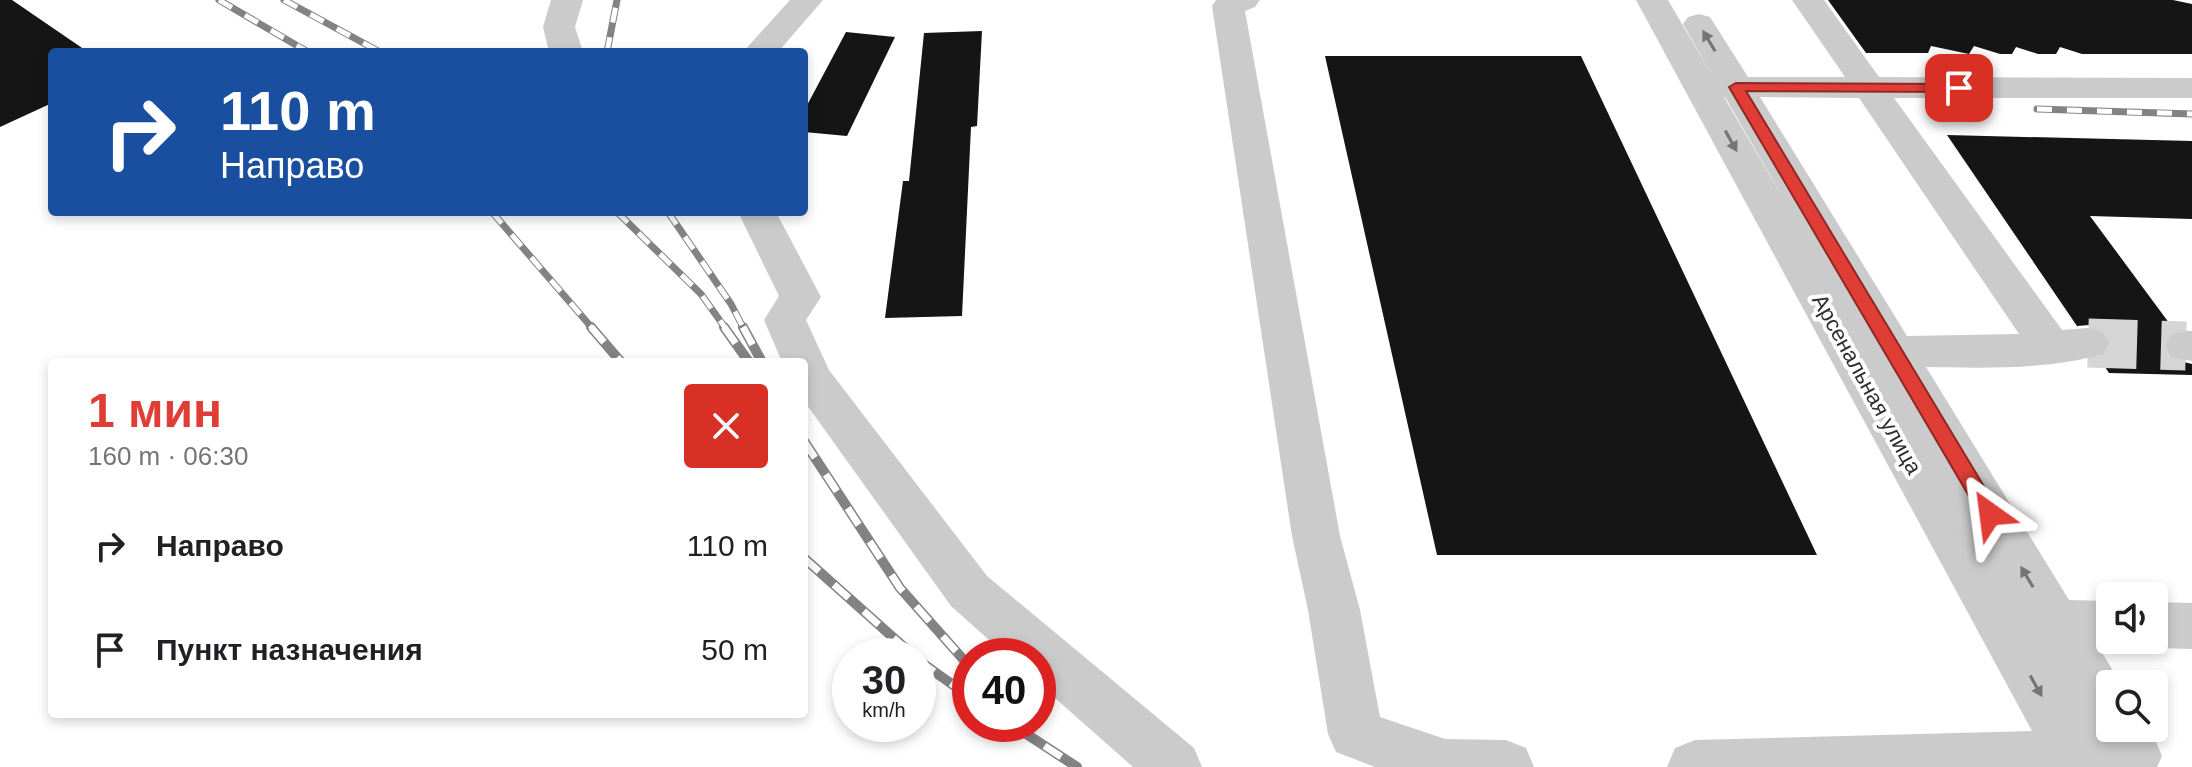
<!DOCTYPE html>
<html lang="ru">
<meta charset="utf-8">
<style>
:root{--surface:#fff;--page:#f2f2f2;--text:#202124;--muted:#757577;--accent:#df3d36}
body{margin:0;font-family:Helvetica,sans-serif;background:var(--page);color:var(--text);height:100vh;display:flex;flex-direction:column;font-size:30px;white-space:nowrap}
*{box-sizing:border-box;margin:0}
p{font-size:26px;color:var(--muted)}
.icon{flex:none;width:44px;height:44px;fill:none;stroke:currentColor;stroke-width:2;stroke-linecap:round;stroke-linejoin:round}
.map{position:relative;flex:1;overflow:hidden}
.sheet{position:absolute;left:48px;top:358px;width:760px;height:360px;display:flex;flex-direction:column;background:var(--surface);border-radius:8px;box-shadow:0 4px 12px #0003}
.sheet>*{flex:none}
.top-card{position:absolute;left:48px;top:48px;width:760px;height:168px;border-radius:8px;box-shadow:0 4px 12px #0003;background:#1a4fa0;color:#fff;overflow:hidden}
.tools{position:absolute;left:2096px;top:582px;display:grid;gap:16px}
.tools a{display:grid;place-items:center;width:72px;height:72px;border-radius:8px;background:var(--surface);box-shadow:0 4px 12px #0003;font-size:40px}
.speed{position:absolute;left:832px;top:638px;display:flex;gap:16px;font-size:40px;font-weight:700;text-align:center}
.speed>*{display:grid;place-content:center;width:104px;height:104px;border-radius:50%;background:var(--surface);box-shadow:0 4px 12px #0003;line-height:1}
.speed small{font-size:20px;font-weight:400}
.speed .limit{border:12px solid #d22;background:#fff;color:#111}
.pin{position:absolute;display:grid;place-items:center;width:68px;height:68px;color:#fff;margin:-34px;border-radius:16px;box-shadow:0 4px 12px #0006}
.me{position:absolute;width:88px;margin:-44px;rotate:329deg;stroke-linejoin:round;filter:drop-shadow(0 0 6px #0008)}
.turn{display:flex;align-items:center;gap:28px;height:168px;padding:0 40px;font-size:36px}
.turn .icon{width:104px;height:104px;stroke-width:2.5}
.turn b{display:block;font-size:56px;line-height:68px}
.round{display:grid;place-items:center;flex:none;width:84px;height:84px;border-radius:8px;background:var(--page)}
.overview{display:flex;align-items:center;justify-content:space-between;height:136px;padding:0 40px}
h1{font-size:48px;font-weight:700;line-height:60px;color:var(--accent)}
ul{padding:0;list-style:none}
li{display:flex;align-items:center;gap:24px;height:104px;padding:0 40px}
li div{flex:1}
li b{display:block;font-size:30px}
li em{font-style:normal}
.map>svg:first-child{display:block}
.building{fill:#151515}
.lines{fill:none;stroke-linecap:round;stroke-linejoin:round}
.minor-tunnel{stroke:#d5d5d5;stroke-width:49;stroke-dasharray:49 24;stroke-linecap:butt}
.minor{fill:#cbcbcb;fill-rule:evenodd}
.rail-far1-casing{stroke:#838383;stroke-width:7}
.rail-casing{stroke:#838383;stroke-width:10}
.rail-far1{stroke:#fff;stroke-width:5;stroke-dasharray:15;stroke-linecap:butt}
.rail{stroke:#fff;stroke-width:7;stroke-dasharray:20;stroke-linecap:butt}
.oneway{fill:#757575}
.route{fill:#df3d36;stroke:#912823;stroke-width:2}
.labels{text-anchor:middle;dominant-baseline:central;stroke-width:8;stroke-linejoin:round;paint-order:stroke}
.street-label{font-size:22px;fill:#2e2e2e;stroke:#fff}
</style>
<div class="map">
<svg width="2192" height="767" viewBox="0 0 2192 767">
<rect width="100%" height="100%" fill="#fff"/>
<path class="building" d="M0,0H12L88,52H52V103L0,127Z
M1828,0H2173L2192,4V54H2082L2060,47L2056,54H2038L2016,47L2012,54H2000L1974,46L1969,54L1931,46L1928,53H1866Z
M982,31L977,126L971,127L962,316L885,318L903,181H909L924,33Z
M846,32L895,37L847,136L804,132V111Z
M1325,56H1581L1817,555H1437Z
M1947,135L2192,141V219L2090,216L2175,331L2168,334L2162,345L2168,358L2192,364V375L2109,373L2099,358L2106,355L2112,344L2106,331L2089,325L2077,326Z"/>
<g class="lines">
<path class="minor-tunnel" d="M2088,343L2186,346"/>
<path class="minor" d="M551,0H583L575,27L583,52H549L543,27Z
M790,0H823L778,52H743Z
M1216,0H1260L1255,7L1245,11L1340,536L1360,610L1380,717L1445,739L1506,740L1526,748L1534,767H1375L1336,752L1328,734L1308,610L1292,536L1212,6Z
M1636,0H1668L1713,77L1683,24L1688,17L1699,14L1710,17L1748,77H1845L1792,0H1824L1879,77L2192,78V98H1894L2062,330L2088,328L2103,332L2109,343L2103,354C2048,370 1983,368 1926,367L2069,600L2110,601V640H2128L2110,647L2098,646L2121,684H2110V728H2132L2154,737L2162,756L2157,767H1667L1675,748L1695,740L2032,731ZM1724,97H1725L1790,210ZM1760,97L1859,98L2019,334L1907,336Z
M738,212H776L821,297L806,320L829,370L987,576L1194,748L1202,767H1133L1038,683V656H1007L951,606L804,401V362H782L764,320L779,296Z
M2186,331H2192V361L2171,357L2165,346L2171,335Z
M2154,602L2192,603V649L2154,648L2136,641L2154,640Z"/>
<defs>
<path id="rail-far1" d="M219,0L308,52
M284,0L380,52
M607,52L617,0
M2037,109L2192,114
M492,212L593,329
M617,212L701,294L726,329
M668,212L731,304L744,329"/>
<path id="rail" d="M591,327L621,362
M724,327L749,362
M743,327L762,362
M804,441L900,588L970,667
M804,558L914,656
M918,660L970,697
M1011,724L1077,767"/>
</defs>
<use href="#rail-far1" class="rail-far1-casing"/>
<use href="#rail" class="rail-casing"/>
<use href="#rail-far1" class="rail-far1"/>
<use href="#rail" class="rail"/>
</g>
<defs><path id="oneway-solid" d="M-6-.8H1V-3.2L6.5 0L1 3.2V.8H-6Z" transform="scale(2)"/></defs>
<g class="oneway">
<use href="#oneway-solid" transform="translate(1709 41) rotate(-121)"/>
<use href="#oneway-solid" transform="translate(1731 141) rotate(61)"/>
<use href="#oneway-solid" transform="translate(2027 577) rotate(-121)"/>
<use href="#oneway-solid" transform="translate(2036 686) rotate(61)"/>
</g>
<path class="route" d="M1736,83L1959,84L1966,88L1959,92L1746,91L1997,508L2000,514L1997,520H1983L1729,87Z"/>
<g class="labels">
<g class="street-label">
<text transform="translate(1867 384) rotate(61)">Арсенальная улица</text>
</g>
</g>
</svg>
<div class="tools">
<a><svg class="icon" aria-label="sound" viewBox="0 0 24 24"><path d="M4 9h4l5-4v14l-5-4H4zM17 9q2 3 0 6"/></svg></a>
<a><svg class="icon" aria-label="search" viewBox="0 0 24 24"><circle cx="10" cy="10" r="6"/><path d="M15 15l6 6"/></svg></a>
</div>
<div class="speed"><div>30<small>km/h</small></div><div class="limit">40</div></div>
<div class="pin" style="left:1959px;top:88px;background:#d93025"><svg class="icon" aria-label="arrive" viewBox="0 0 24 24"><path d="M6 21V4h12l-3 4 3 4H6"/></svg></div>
<svg class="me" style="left:1990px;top:514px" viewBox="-20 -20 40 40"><path d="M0-17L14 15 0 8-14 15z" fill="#df3d36" stroke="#fff" stroke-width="4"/></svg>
<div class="top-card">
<div class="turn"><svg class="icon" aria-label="right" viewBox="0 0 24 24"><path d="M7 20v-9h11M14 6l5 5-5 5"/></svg><div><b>110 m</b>Направо</div></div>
</div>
<section class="sheet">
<div class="overview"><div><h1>1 мин</h1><p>160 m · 06:30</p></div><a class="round" style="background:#d93025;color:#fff"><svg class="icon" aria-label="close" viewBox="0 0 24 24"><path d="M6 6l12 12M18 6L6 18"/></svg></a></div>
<ul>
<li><svg class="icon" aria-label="right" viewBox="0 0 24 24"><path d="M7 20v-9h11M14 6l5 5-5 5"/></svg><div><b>Направо</b></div><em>110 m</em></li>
<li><svg class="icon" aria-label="arrive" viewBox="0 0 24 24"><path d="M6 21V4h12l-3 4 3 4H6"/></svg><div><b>Пункт назначения</b></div><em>50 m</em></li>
</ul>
</section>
</div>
